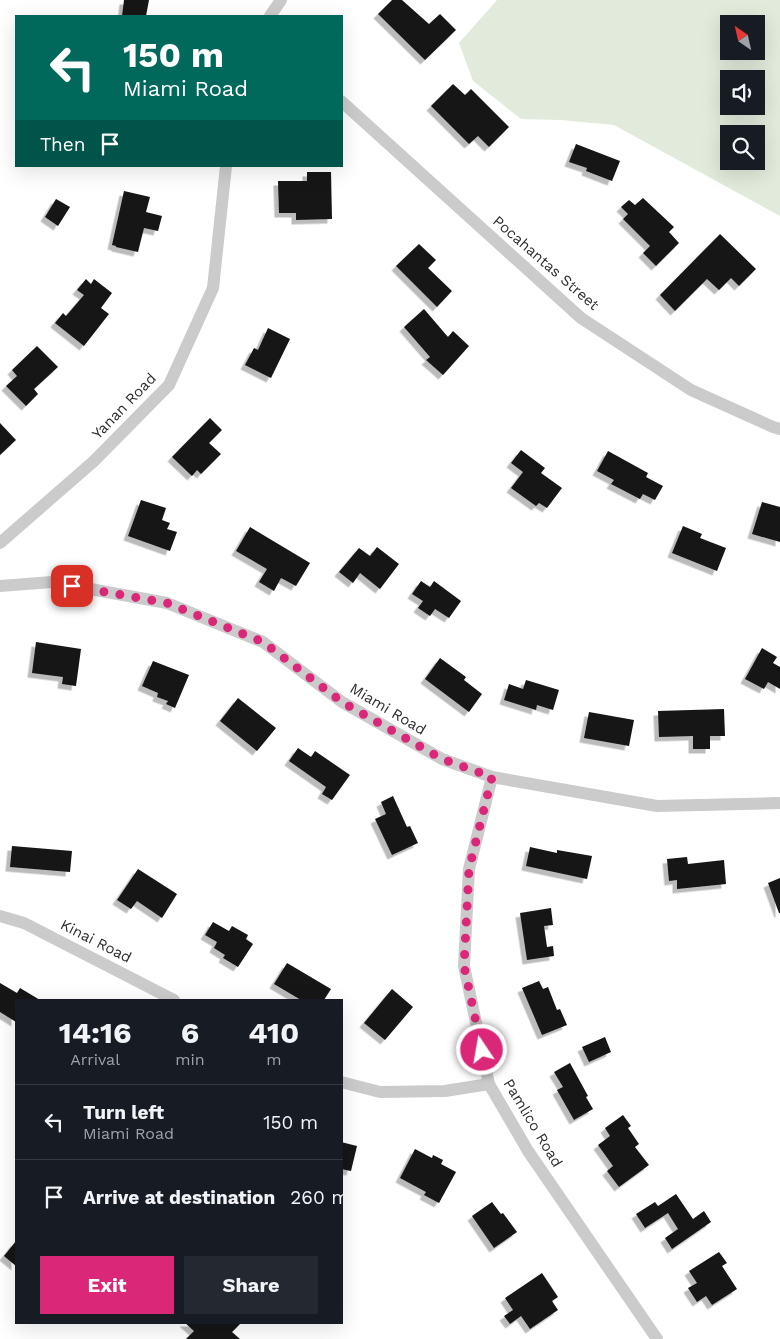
<!DOCTYPE html>
<style>
:root{--surface:#171b24;--page:#242831;--text:#f1f3f6;--muted:#9ea1a6;--line:#363941;--accent:#db2777}
body{margin:0;font-family:"Work Sans",sans-serif;background:var(--page);color:var(--text);height:100vh;display:flex;flex-direction:column;font-size:19px;white-space:nowrap}
*{box-sizing:border-box;margin:0}
p{font-size:16px;color:var(--muted)}
.icon{flex:none;width:28px;height:28px;fill:none;stroke:currentColor;stroke-width:2;stroke-linecap:round;stroke-linejoin:round}
.map{position:relative;flex:1;overflow:hidden}
.details{position:absolute;left:15px;top:999px;width:328px;height:325px;display:flex;flex-direction:column;background:var(--surface);border-radius:0px;box-shadow:0 5px 20px #0002}
.details>*{flex:none}
.banner{position:absolute;left:15px;top:15px;width:328px;height:152px;border-radius:0px;box-shadow:0 5px 20px #0002;background:#00695c;color:#fff;overflow:hidden}
.needle{width:32px;rotate:326deg}
.buttons{position:absolute;left:720px;top:15px;display:grid;gap:10px}
.buttons a{display:grid;place-items:center;width:45px;height:45px;border-radius:0px;background:var(--surface);box-shadow:0 5px 20px #0002;font-size:25px}
.pin{position:absolute;display:grid;place-items:center;width:42px;height:42px;color:#fff;margin:-21px;border-radius:10px;box-shadow:0 2px 8px #0006}
.me{position:absolute;width:55px;margin:-28px;rotate:348deg;stroke-linejoin:round;filter:drop-shadow(0 0 4px #0008)}
.turn{display:flex;align-items:center;gap:18px;height:105px;padding:0 25px;font-size:22px}
.turn .icon{width:65px;height:65px;stroke-width:2.5}
.turn b{display:block;font-size:35px;line-height:42px}
.then{display:flex;align-items:center;height:48px;padding:0 25px;background:#0003;gap:10px;font-size:19px}
.eta{display:flex;justify-content:space-evenly;align-items:center;height:85px;text-align:center}
.eta b{font-size:30px;font-weight:700;line-height:35px}
.primary-button{display:flex;gap:10px;margin-top:auto;padding:10px 25px}
.primary-button a{flex:1;height:58px;border-radius:0px;background:var(--accent);color:#fff;font-size:20px;font-weight:700;line-height:58px;text-align:center}
.primary-button a+a{background:var(--page);color:var(--text)}
ul{padding:0;list-style:none}
li{display:flex;align-items:center;gap:15px;height:75px;padding:0 25px;border-top:1px solid var(--line)}
li div{flex:1}
li b{display:block;font-size:19px}
li em{font-style:normal}
.map>svg:first-child{display:block}
.green{fill:#e2eadc;fill-rule:evenodd}
.building{fill:#151515;filter:url(#shadow)}
.lines{fill:none;stroke-linecap:round;stroke-linejoin:round}
.minor{stroke:#cbcbcb;stroke-width:12}
.route{stroke:#db2777;stroke-width:9;stroke-dasharray:0 16.2}
.labels{text-anchor:middle;dominant-baseline:central;stroke-width:5;stroke-linejoin:round;paint-order:stroke}
.street-label{font-size:15px;fill:#2e2e2e;stroke:#fff}
</style>
<div class="map">
<svg width="780" height="1339" viewBox="0 0 780 1339">
<defs>
<filter id="shadow"><feDropShadow dx="-4.5" dy="4.5" stdDeviation="0" flood-color="#0004"/></filter>
</defs>
<rect width="100%" height="100%" fill="#fff"/>
<path class="green" d="M497,0H780V216L614,125L561,120L521,119L473,81L459,43ZM729,24H756V51H729ZM729,79H756V106H729ZM729,134H756V161H729Z"/>
<path class="building" d="M124,0H149L146,16H122Z
M392,0H402L429,24L440,14L456,30L425,60L378,14Z
M453,84L465,95L471,89L509,127L489,147L478,136L469,144L431,106Z
M576,144L620,161L612,181L586,171L587,168L569,162Z
M307,172H331L332,219L296,220V213H279L278,181H307Z
M124,191L150,197L146,212L162,216L158,231L144,228L138,252L116,247V246L112,245Z
M643,198L674,227L669,232L679,243L656,266L643,253L650,246L623,219L628,214L621,207L629,200L635,205Z
M56,199L70,207L58,226L45,217Z
M720,234L756,269L739,286L731,278L719,290L707,279L675,311L660,295Z
M419,244L436,260L428,268L452,291L437,307L396,266Z
M86,279L91,284L94,279L112,293L101,308L109,314L84,346L55,323L63,313L66,316L84,295L77,290Z
M424,309L448,337L453,331L469,346L443,375L426,360L430,357L404,327Z
M268,328L290,339L271,378L245,365L254,348L258,350Z
M37,346L58,367L34,389L38,394L26,406L6,386L17,376L12,370Z
M210,418L222,430L209,443L221,454L201,474L197,470L192,476L172,457Z
M0,423L16,440L0,455Z
M521,450L545,468L541,473L562,488L547,508L539,503L536,506L511,488L523,472L511,463Z
M608,451L648,473L646,477L663,486L655,500L643,494L640,499L611,484L614,480L597,471Z
M141,500L166,508L162,520L170,523L167,529L177,532L170,551L128,536Z
M762,502L780,507V542L752,534Z
M683,526L702,534L700,538L726,548L717,571L672,553Z
M250,527L310,563L296,586L281,578L274,591L259,582L267,569L236,551Z
M377,547L399,564L380,589L360,573L353,583L339,572L359,548L370,556Z
M421,581L430,587L434,581L461,601L449,618L435,609L430,616L418,608L423,601L412,594Z
M36,642L81,649L76,686L62,684L63,677L32,673Z
M762,648L777,657L773,663L780,667V689L768,682L764,689L745,679Z
M440,658L466,677L464,680L482,694L469,712L425,679Z
M153,661L189,675L175,708L166,704L168,701L157,697L158,693L142,686Z
M526,680L559,690L553,710L537,705L536,710L504,700L509,684L523,689Z
M238,698L276,728L257,751L220,721Z
M724,709L725,736H710V749H693V736L659,737L658,711Z
M589,712L634,720L629,746L584,738Z
M298,748L311,757L315,751L350,775L332,800L322,794L326,787L289,761Z
M393,796L407,827L410,826L418,843L392,855L375,819L386,814L381,802Z
M12,846L72,851L70,872L10,867Z
M530,847L557,853V850L592,856L587,879L526,866Z
M687,857L688,864L724,860L726,884L677,889V880L669,881L667,859Z
M138,869L177,894L162,918L137,901L131,909L117,900Z
M780,878V913H779L768,883Z
M551,908L553,925L544,926L547,947L553,946L554,956L527,960L520,913Z
M213,922L229,931L232,926L248,935L246,939L253,944L238,967L223,958L225,955L214,948L217,942L205,935Z
M287,963L331,989L324,1000H301L274,984Z
M539,981L543,989L548,987L557,1010L560,1009L567,1025L542,1035L522,988Z
M0,983L17,993L20,988L40,1000H16V1022L0,1012Z
M392,989L413,1007L385,1040L364,1023Z
M605,1037L611,1052L589,1062L582,1047Z
M570,1063L588,1096L586,1097L593,1109L574,1120L557,1090L563,1087L554,1072Z
M623,1115L631,1126L628,1128L639,1144L635,1147L649,1165L619,1187L607,1171L613,1166L598,1145L610,1136L605,1128Z
M341,1142L357,1146L351,1171L341,1169Z
M415,1149L432,1158L433,1155L443,1160L441,1164L456,1172L439,1203L424,1195L426,1192L400,1178Z
M676,1194L693,1219L704,1211L711,1222L672,1249L665,1238L678,1229L668,1213L645,1228L636,1214L655,1202L658,1206Z
M492,1202L501,1214L503,1213L517,1232L494,1248L472,1216Z
M16,1241V1266L4,1256Z
M719,1252L727,1263L722,1266L737,1289L712,1305L706,1296L697,1302L688,1288L697,1283L689,1271Z
M542,1273L558,1297L552,1301L558,1310L530,1329L521,1316L510,1324L504,1316L513,1310L505,1298Z
M184,1322H242L232,1332L240,1339H186L194,1331Z"/>
<g class="lines">
<path class="minor" d="M270,16L281,0
M341,101L581,318L691,390L773,427L780,429
M0,543L94,461L169,385L213,288L226,166
M0,586L52,582L167,603L263,642L342,702L442,759L492,777L657,806L780,803
M492,777L469,869L464,966L489,1084L528,1151L657,1339
M0,916L24,923L174,1000
M341,1082L380,1092L445,1091L489,1084"/>
</g>
<g class="lines">
<path class="route" d="M72,586L167,603L263,642L342,702L442,759L492,777L469,869L464,966L482,1050"/>
</g>
<g class="labels">
<g class="street-label">
<text transform="translate(546 263) rotate(41)">Pocahantas Street</text>
<text transform="translate(124 406) rotate(-46)">Yanan Road</text>
<text transform="translate(388 709) rotate(31)">Miami Road</text>
<text transform="translate(96 941) rotate(27)">Kinai Road</text>
<text transform="translate(533 1123) rotate(59)">Pamlico Road</text>
</g>
</g>
</svg>
<div class="buttons">
<a><svg class="needle" viewBox="-14 -14 28 28"><path d="M0-13l5 13h-10z" fill="#e53935"/><path d="M0 13l5-13h-10z" fill="#9ea1a6"/></svg></a>
<a><svg class="icon" aria-label="sound" viewBox="0 0 24 24"><path d="M4 9h4l5-4v14l-5-4H4zM17 9q2 3 0 6"/></svg></a>
<a><svg class="icon" aria-label="search" viewBox="0 0 24 24"><circle cx="10" cy="10" r="6"/><path d="M15 15l6 6"/></svg></a>
</div>
<div class="pin" style="left:72px;top:586px;background:#d93025"><svg class="icon" aria-label="arrive" viewBox="0 0 24 24"><path d="M6 21V4h12l-3 4 3 4H6"/></svg></div>
<svg class="me" style="left:482px;top:1050px" viewBox="-20 -20 40 40"><circle r="17" fill="#db2777" stroke="#fff" stroke-width="3"/><path d="M0-11L8 9 0 5-8 9z" fill="#fff"/></svg>
<div class="banner">
<div class="turn"><svg class="icon" aria-label="left" viewBox="0 0 24 24"><path d="M17 20v-9H6M10 6l-5 5 5 5"/></svg><div><b>150 m</b>Miami Road</div></div>
<div class="then">Then<svg class="icon" aria-label="arrive" viewBox="0 0 24 24"><path d="M6 21V4h12l-3 4 3 4H6"/></svg></div>
</div>
<section class="details">
<div class="eta">
<div><b>14:16</b><p>Arrival</p></div>
<div><b>6</b><p>min</p></div>
<div><b>410</b><p>m</p></div>
</div>
<ul>
<li><svg class="icon" aria-label="left" viewBox="0 0 24 24"><path d="M17 20v-9H6M10 6l-5 5 5 5"/></svg><div><b>Turn left</b><p>Miami Road</p></div><em>150 m</em></li>
<li><svg class="icon" aria-label="arrive" viewBox="0 0 24 24"><path d="M6 21V4h12l-3 4 3 4H6"/></svg><div><b>Arrive at destination</b></div><em>260 m</em></li>
</ul>
<div class="primary-button"><a>Exit</a><a>Share</a></div>
</section>
</div>
